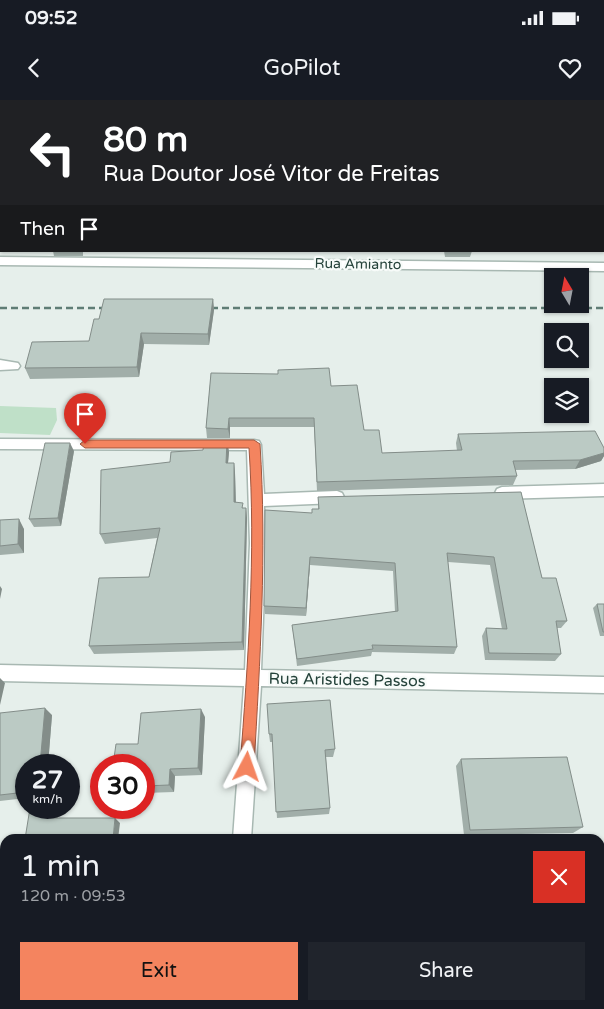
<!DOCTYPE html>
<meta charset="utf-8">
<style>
:root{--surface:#171b24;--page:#20242c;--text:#f1f3f6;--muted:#9ea1a6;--accent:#f4845f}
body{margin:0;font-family:"Varela Round",sans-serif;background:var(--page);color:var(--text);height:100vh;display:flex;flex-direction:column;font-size:19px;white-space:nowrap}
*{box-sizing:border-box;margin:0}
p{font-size:16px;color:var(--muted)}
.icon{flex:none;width:28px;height:28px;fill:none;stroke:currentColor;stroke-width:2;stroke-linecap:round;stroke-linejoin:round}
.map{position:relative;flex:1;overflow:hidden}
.sheet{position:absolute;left:0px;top:734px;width:605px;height:176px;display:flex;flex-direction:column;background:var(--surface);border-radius:15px 15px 0 0;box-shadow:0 1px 4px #0004}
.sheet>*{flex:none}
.guide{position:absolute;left:0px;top:0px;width:605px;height:152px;box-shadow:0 1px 4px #0004;background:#202124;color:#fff;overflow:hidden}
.needle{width:32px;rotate:350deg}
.tools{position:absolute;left:544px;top:168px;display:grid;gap:10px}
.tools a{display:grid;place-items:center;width:45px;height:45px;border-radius:0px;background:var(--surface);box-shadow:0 1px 4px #0004;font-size:25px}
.speed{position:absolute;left:15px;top:654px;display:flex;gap:10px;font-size:25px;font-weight:700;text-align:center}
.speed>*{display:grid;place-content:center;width:65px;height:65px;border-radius:50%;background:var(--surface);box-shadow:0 1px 4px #0004;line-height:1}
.speed small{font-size:12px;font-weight:400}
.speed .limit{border:8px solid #d22;background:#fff;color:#111}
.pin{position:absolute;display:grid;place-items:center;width:42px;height:42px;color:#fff;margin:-51px -21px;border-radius:50% 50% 50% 0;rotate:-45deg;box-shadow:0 0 5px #0007}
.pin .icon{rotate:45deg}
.me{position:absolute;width:55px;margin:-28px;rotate:4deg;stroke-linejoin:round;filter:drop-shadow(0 0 4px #0008)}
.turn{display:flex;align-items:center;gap:18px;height:105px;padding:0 20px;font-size:22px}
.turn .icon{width:65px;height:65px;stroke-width:2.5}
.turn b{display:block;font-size:35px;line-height:42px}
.then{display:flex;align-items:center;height:48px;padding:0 20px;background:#0003;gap:10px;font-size:19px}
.round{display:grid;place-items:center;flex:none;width:52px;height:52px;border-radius:0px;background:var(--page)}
.summary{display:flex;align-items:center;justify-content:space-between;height:85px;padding:0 20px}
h1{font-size:30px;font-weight:600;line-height:38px}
.button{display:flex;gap:10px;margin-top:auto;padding:10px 20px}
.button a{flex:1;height:58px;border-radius:0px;background:var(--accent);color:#111;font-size:20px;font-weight:600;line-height:58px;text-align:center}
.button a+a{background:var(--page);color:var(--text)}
.status{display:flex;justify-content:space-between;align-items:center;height:35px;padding:0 25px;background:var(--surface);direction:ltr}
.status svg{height:14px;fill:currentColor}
header{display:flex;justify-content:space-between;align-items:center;height:65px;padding:0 20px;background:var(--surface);font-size:22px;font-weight:600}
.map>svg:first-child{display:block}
.green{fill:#bfe0c8}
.water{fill:#8ec9d4}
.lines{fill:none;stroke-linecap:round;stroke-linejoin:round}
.street-casing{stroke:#a8b8b2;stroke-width:3}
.street{fill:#fff;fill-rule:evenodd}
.rail{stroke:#5f7d75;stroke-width:2.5;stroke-dasharray:7 4;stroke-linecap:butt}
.wall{fill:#a1aea9}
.shaded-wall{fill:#838d89}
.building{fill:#bbcac4;stroke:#838d89}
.route{fill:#f4845f;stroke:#9f563e}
.labels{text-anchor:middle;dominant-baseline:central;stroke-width:4.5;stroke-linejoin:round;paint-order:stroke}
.far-street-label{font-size:14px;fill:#24423a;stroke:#f7fbf9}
.street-label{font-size:16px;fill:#24423a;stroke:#f7fbf9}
</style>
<div class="status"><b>09:52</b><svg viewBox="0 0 49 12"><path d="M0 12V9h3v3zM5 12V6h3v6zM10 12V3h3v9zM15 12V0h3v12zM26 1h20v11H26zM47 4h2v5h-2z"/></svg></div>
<header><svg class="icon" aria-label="back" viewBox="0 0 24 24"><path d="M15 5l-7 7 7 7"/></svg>GoPilot<svg class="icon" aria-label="heart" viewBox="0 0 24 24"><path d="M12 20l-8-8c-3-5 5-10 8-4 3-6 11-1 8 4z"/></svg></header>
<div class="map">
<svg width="604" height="909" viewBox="0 0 604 909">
<rect width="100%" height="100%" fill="#e6efeb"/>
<path class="green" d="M0,306L56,308L57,320L50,335L0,333Z"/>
<path class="water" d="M0,0H604V42V1H1L0,50Z"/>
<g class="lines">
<defs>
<path id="street" d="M0,157L604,163V171L0,165Z
M0,260L18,263L20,266L18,269L0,270Z
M0,339L254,340L259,341L261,345L264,394L337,391L342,393L344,397L342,401L337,403L264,406V493L261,570L604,577V593L261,586L251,739H233L244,586L0,581V565L245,570L250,443L247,350L0,349Z
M604,384V396L502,399L497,397L495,393L497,389L502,387Z
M221,905H241L240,909H220Z"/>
</defs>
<use href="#street" class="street-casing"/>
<use href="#street" class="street"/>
<path class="rail" d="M0,208H115
M200,208H604"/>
</g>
<path class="wall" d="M53,151H83V156H54Z
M444,151H472L470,157H445Z
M213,199L214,210L209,245L144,244L139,277L30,279L25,268L89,241L99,219Z
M211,273L331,286L382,353L457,351L456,343L458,334L604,348V356L601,361L575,369L515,370L517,376L513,385L317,391L314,327H230V338H207L206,328Z
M227,341L229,352L228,363H234L235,373L236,402L243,408H246L247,418L244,550L94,554L89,546L149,477L157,438L105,444L100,434L170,362Z
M74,351L61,426L34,427L29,419Z
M521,392L542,478L567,521L561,528H557L561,554L555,561L485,560L482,536L486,528L502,529L490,465L448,462L457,547L454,554L372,552L371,556L297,566L293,532L292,525L395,512L393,471L310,465L306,516L265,514L264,506L312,413L318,409V397Z
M0,420L24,429V453L0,455Z
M597,504H604V536H600L593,508Z
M330,600L335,649L333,657H326L330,708L329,714L277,718L273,642H270L269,634Z
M0,613L52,615L48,665H26V698L0,701Z
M205,617L202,675L175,676L174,692L144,693V665L138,644Z
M461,659L583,727L573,733L464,735L456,666Z
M0,772H5V817H0Z
M408,905H447L448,909H409Z"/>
<path class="shaded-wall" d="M213,199L214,210L209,245L208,234Z
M141,233L144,244L139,277L137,267Z
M229,318L230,327V338L228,329Z
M227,341L229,352L227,373L226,363Z
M70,343L74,351L61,426L58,418Z
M604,353V356L601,361L575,369L580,360Z
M234,363L235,373L236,412L234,402Z
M246,408L247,418L244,550L242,542Z
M19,419L24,429V453L18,444Z
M310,457V465L306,516V508Z
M0,486L2,489L0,499Z
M0,578L5,583L0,605Z
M45,608L52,615L48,665H40Z
M201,609L205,617L202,675L198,668Z
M170,669L175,676L174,692L169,685Z
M52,708H59L57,722L50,718Z
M115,718L120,723L118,739H113Z
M171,905H175V909H171Z"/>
<path class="building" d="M104,199H213L208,234L141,233L137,267L25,268L32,242L89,241L94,219H99Z
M329,268L331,286L357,285L364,330H379L382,353L462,350L458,334L595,331L604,348V353L580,360L513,361L517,376L317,382L314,318H229L228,329L206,328L211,273L278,274V270Z
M204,341H227L226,363H234V402L243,403L242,408H246L242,542L89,546L99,478L149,477L160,428L100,434L101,370L170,362L171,352L203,350Z
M45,343H70L58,418L29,419Z
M521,392L542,478H556L567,521H556L561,554L489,553L486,528L507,529L494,457L447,453L457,547L372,545L373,549L297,559L292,525L398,511L395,463L310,457L306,508L264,506L265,410L312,413V409H319L318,397Z
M19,419L18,444L0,446V420Z
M597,504H604V532H603Z
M330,600L335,649L325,650L330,708L276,712L272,634H269L267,604Z
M45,608L40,665H26V692L0,695V613Z
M201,609L198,668L170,669L169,685L144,686V665H113L116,644H138L141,613Z
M567,657L583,727L470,730L461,659Z
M30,708H52L50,718H115L113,739H25Z
M0,772H5V815H0Z
M59,905H171V909H59Z
M264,905H396L379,909H264Z
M412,905H447L448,909H412Z"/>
<path class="route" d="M85,340H254L260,344C267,452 260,560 254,667L252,672L247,674L242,672L240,667C248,562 256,454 249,348H85L80,344Z"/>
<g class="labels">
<g class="far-street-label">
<text transform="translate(358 164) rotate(1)">Rua Amianto</text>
</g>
<g class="street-label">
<text transform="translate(347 580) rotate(1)">Rua Aristides Passos</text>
</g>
</g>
</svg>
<div class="tools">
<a><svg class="needle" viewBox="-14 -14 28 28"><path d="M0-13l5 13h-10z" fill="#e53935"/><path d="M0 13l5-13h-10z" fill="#9ea1a6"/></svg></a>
<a><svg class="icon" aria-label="search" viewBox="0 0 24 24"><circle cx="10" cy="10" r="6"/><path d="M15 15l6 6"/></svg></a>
<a><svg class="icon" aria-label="layers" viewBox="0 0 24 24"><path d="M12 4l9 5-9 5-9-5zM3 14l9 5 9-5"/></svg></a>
</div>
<div class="speed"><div>27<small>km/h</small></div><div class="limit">30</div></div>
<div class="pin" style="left:85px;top:344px;background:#d93025"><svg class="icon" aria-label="arrive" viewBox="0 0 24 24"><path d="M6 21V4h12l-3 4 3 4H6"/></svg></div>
<svg class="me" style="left:247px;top:667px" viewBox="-20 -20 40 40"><path d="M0-17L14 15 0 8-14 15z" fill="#f4845f" stroke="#fff" stroke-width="4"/></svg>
<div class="guide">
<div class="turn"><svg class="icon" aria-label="left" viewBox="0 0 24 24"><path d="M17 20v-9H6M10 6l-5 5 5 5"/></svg><div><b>80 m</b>Rua Doutor José Vitor de Freitas</div></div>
<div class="then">Then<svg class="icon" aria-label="arrive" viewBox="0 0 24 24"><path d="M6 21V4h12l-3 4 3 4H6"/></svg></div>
</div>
<section class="sheet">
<div class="summary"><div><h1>1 min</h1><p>120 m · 09:53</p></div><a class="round" style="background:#d93025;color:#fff"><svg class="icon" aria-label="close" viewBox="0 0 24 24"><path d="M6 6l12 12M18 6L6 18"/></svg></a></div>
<div class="button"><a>Exit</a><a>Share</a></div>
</section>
</div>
